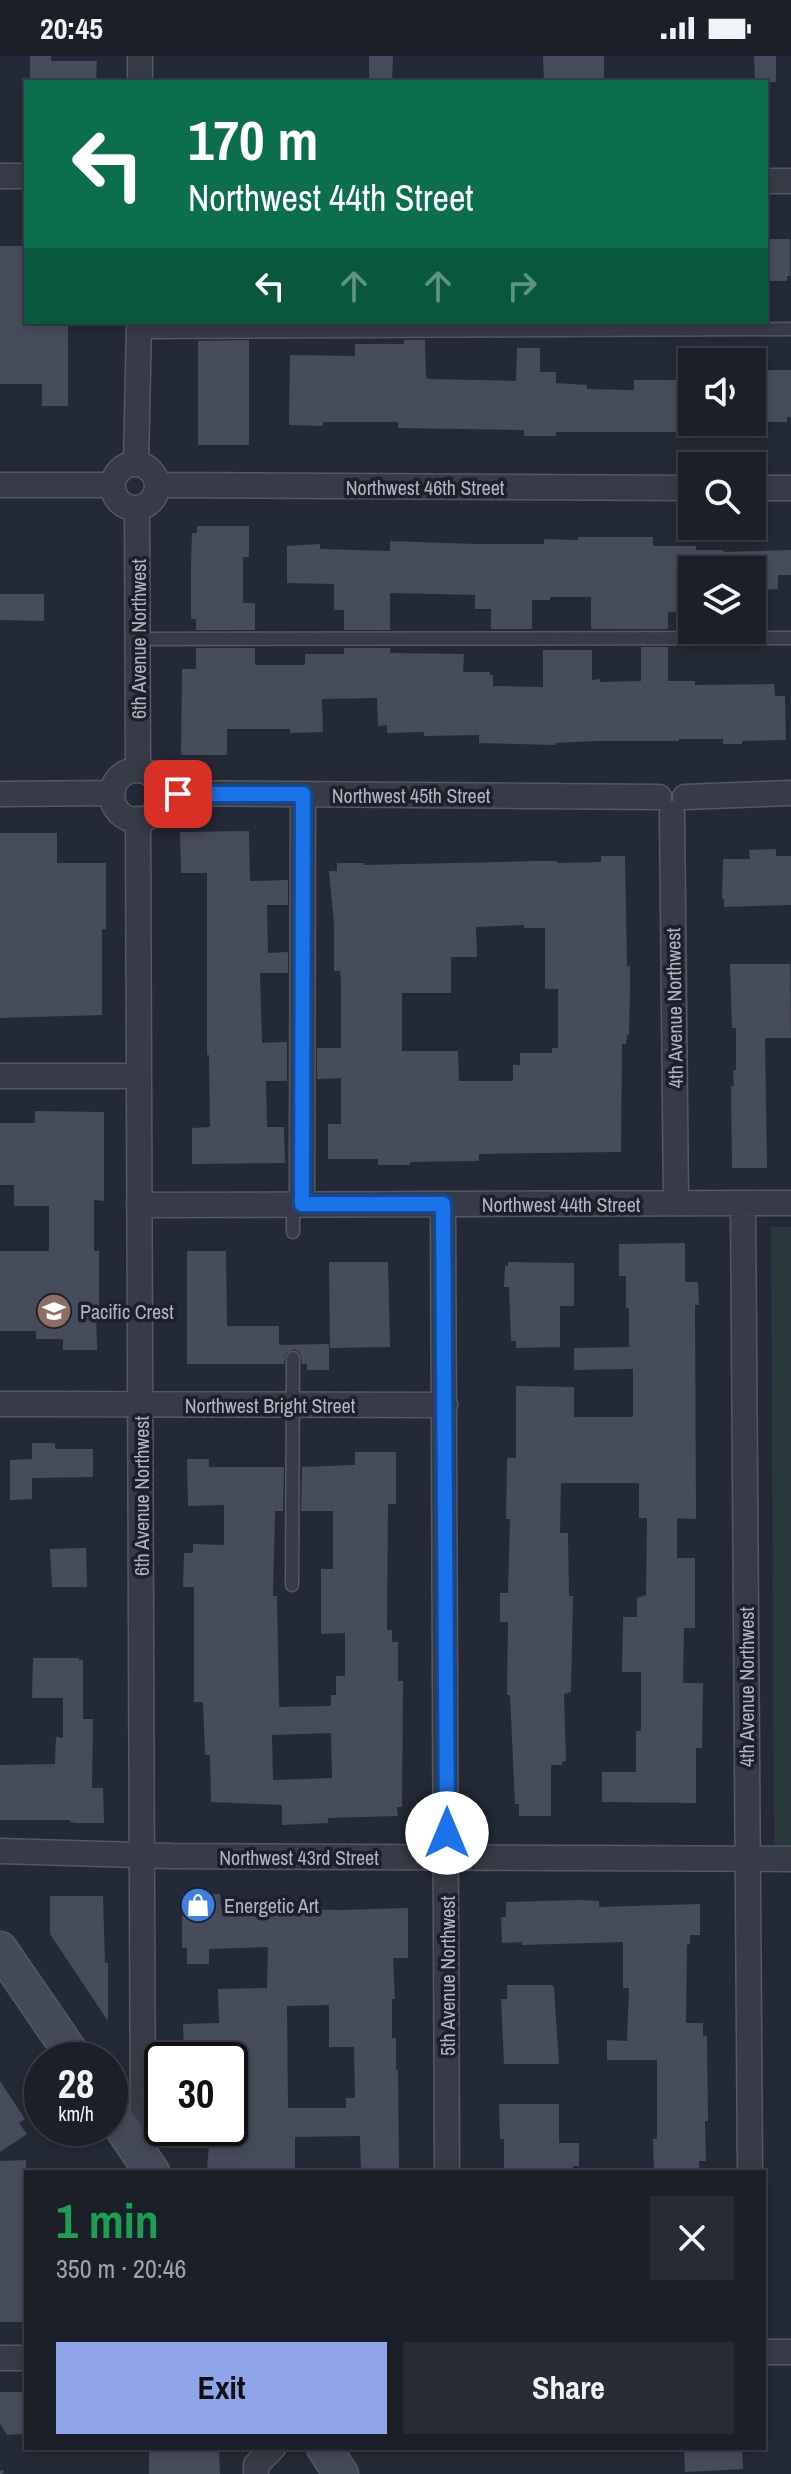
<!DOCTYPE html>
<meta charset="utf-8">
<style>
:root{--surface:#1a1f28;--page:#272c34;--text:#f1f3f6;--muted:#9fa2a8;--line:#383d45;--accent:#8fa5ea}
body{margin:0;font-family:"Archivo Narrow",sans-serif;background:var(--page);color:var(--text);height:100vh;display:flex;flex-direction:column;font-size:30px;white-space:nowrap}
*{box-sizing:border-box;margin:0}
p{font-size:26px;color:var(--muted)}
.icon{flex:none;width:44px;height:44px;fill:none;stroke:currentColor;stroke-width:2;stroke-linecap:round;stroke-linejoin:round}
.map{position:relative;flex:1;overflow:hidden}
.sheet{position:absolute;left:24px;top:2114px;width:742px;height:280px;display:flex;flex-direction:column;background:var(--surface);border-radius:0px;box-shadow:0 4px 12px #0003,0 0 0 2px var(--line)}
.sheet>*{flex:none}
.top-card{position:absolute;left:24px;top:24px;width:744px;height:244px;border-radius:0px;box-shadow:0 4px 12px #0003,0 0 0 2px var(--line);background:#0b6e4f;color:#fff;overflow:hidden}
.buttons{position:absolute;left:678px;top:292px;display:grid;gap:16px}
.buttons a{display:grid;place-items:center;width:88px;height:88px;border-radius:0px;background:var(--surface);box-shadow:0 4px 12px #0003,0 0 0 2px var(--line);font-size:40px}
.speed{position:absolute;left:24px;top:1986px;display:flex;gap:16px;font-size:40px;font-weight:700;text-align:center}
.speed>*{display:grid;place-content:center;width:104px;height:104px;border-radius:50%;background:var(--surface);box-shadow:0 4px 12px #0003,0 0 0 2px var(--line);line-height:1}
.speed small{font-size:20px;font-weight:400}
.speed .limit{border:4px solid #111;border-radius:12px;background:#fff;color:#111}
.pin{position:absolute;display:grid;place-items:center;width:68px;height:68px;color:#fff;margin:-34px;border-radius:16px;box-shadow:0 4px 12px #0006}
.me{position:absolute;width:88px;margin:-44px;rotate:0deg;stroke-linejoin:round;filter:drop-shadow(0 0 6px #0008)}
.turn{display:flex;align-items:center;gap:28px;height:168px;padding:0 32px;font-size:36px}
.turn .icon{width:104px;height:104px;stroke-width:2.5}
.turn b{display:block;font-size:56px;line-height:68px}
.lanes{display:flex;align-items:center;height:76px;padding:0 32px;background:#0003;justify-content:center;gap:40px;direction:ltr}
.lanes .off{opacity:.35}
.round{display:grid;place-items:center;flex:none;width:84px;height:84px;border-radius:0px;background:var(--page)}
.head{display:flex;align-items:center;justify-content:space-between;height:136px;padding:0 32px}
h1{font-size:48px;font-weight:700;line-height:60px;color:#1e9e55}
.button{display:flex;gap:16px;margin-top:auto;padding:16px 32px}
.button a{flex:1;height:92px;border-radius:0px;background:var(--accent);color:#111;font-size:32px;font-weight:700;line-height:92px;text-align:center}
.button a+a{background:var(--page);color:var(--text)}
.status{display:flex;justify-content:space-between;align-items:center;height:56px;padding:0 40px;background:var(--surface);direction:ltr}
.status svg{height:22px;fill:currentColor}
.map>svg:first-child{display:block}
.green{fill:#29383b}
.building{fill:#474c5c;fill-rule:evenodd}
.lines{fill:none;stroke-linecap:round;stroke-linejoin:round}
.service-casing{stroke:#545864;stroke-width:15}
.minor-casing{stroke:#545864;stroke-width:27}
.secondary-casing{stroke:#545864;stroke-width:37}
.path{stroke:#475358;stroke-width:5;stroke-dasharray:6 6;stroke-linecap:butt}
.service{stroke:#373b47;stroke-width:12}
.minor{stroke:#373b47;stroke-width:24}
.secondary{stroke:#454a59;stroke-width:34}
.route-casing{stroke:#114b97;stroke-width:20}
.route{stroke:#1a73e8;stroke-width:14}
.labels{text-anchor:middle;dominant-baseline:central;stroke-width:7;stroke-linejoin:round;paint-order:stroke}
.street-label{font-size:20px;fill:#b1b5c3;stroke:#1c202b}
.poi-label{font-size:20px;fill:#b1b5c3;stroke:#1c202b;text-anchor:start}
</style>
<div class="status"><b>20:45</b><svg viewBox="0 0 49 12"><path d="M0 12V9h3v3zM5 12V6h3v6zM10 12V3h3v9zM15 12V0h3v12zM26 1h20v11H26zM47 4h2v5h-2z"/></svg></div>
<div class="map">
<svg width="791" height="2418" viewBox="0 0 791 2418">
<rect width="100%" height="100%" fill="#232936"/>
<path class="green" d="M771,1171H791V1791H774Z"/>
<path class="building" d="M30,0H51V5H97L96,26H30Z
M369,0H393L392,26H369Z
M543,0H604V26H544Z
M754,0H776V26H755Z
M766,183H790V220H787V225H766Z
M0,190H26V266H68V350H42V328H0Z
M249,284V389H198V285Z
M404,284H425L426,322L431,323L516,325L517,292H540V316H556V327L587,329V333L634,334V324H682V331H692V369H685V376H556V380H524V374L398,372V366H323V370L289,369L290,299L355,300V288H404Z
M763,314H791V361H787V366H766Z
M197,470H249V501H243V547H255V574H196V563H191V510L192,477H197Z
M578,481H653V490H696V494H723L724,496L791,494V519H778V533L752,534V514H692V555L668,556V573H591V541H550V544H532V573H491V553H475V539L390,537V574H344V554H334V528L287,527V490L320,488V493L390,495V485L475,488H544V483L578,484Z
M0,538H44V565L0,564Z
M641,591H668V625H695V629L774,628L775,640H785L786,684L742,685V688H723V683H679V685H594L555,687V689L479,687V679L424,680V676L387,677V669L378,670L377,642L322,643L323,676L290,677V673H227V699H181L182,613H196V592H255V609H305V598H344V592H390V597L464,598L463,616H490V619H493V630L543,631V594H592V624L600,623V626L641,625Z
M249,775L250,825L288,824V849H267L268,897L288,896V917H260L262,987L287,986V1025H266L267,1071H284L285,1107L192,1108V1072L210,1071L209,999H207V817H181L180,776Z
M0,777H57V807H106V873H102V959L0,962Z
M776,793V800H791V849L724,851V843H722L723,803H750L749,794Z
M601,800H625L627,910H630V932L629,979H627L626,988H622L621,1096L479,1098V1105L410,1106V1109H378V1103H328V1068H341V1022L317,1023V992H341V927L340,915H334V868L329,815H337V807H364V809L538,805H557V807L601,806ZM524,869V872H545V933H558V992H552V997H520V1009H513V1025H459L458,995H402V937H451V901H477L476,871Z
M730,908H790L791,982H765L767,1112H732L731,1030H734L733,1014H736V972H732Z
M35,1055L104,1056V1145L94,1144V1195H99V1257H96L97,1294H63V1283H36V1275H0V1195H49V1150H14V1129H0V1067H35Z
M685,1187V1226H698L699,1249H695L696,1463L677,1462V1502H695V1572H684L683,1627H703L702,1692H696V1747L602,1746V1716H636V1675H641V1616H622L623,1561H637V1542L646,1539L647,1462H639V1427H561L560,1477H568L569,1540H573L571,1636L564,1638L566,1705L562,1706V1709H551V1760H519V1748H515L510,1639H507L508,1566H500V1537H508L510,1463H506L507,1402H516V1330L574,1331V1361H633V1313L574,1314V1292L629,1291V1252H626V1220H619V1188Z
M187,1195H226L227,1270H279V1289L329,1288V1314H307V1308H302L300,1297L294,1293L286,1297L284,1308H187Z
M329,1206H388L390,1291L330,1292Z
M508,1206L574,1207V1250H560V1291L516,1292V1285H511L509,1231H504L505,1210H508Z
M32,1387H55V1393H93V1421L32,1422Z
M355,1396H396V1448H388L387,1574H392V1586H398V1625H403L402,1751H397L398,1760L328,1762V1767L282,1769V1749L211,1746L210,1699H205L203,1646H194V1531H183L184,1497H193V1488L224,1489V1449L188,1450L187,1403H209V1411H284L283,1455H275L273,1540H277L279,1651L331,1650V1639H336V1620H345V1577L321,1578V1513H333V1455H301L302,1411L355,1409ZM331,1677L332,1722L273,1724L272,1679Z
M32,1403V1443L10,1444V1404Z
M86,1492L87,1531H52L50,1493Z
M33,1602H79V1604H83V1663H93L92,1732H103L104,1767H77L70,1766V1764H0V1709L55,1708L56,1681L63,1682V1642H32Z
M182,1838H220L221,1851L291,1849L296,1853L339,1854L408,1852V1902H393L395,1943H392V1982H396V2014H398L399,2116H361L360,2080L295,2081V2116H207L210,2072H230V2004H184L183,1968L219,1967L218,1933L267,1932L268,1891L209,1893V1908H187V1892H182ZM329,1949V1991H354L355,2042H346V2052H288L287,1950Z
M50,1840H103L105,1907H108V1965L50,1878Z
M581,1844L599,1845V1851L700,1848V1879H690V1888L687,1889L686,1967H703V1980H707L708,2065H705L706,2105H699V2115L654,2116L653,2083H657V2004H607V1984L627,1985L629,1932H623V1886L522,1889V1886L502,1887L501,1861H506V1846Z
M507,1929H552L554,1931L559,2008H504L501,1943H507Z
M0,2025L25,2063L19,2067L27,2078L0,2096Z
M499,2048H559V2087H579V2110H573V2115L504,2116V2083H500Z
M26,2104V2266H0V2105Z
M0,2336H26V2378L7,2379L0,2368Z
M149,2392H219L220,2418H149Z
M684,2392H742L743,2413L685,2416Z"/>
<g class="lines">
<defs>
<path id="service" d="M139,276L791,273
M138,583L791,582
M293,1149V1176
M292,1529L293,1302"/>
<path id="minor" d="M140,26V0
M0,120H26
M766,125H791
M113 430a22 22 0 1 1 44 0a22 22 0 1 1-44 0Z
M136,408L139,266
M0,429H113
M157,429L692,432
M752,432H791
M137,452L138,714
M112 739a25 25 0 1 1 50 0a25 25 0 1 1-50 0Z
M162,737L659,741
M0,738L113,737
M685,741L791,737
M672,757L676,1147
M138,763L143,2105
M0,1020H139
M743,1147L750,2116
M302,1148L303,738
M443,1148L447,2116
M139,1149L791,1147
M0,1348L445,1349
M0,1795L172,1800L791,1803
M764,2296H791
M0,2302H26
M256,2418V2409L273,2392"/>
<path id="secondary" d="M0,1893L76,2004
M110,2054L152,2116
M324,2392L341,2418"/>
</defs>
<use href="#service" class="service-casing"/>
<use href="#minor" class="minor-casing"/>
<use href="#secondary" class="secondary-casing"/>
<path class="path" d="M0,2415L2,2418"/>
<use href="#service" class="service"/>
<use href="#minor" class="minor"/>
<use href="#secondary" class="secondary"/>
</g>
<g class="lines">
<defs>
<path id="route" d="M178,738H303L302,1148H443L447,1777"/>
</defs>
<use href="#route" class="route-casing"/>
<use href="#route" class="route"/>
</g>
<defs>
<symbol id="school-disc" viewBox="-11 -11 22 22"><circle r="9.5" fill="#8d6e63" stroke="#1c202b"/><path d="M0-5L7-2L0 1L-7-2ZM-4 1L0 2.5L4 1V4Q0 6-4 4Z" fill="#fff"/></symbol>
<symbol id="shop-disc" viewBox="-11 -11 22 22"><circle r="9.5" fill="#3f7fe0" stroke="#1c202b"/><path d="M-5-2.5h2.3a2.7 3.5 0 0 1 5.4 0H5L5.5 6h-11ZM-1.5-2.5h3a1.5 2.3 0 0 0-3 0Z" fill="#fff"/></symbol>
</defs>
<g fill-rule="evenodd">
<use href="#school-disc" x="34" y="1235" width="40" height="40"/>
<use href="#shop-disc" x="178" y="1829" width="40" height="40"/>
</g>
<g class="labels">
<g class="street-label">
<text x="425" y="431">Northwest 46th Street</text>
<text transform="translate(138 583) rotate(-90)">6th Avenue Northwest</text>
<text x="411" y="739">Northwest 45th Street</text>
<text transform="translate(674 952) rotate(-91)">4th Avenue Northwest</text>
<text x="561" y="1148">Northwest 44th Street</text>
<text x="270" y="1349">Northwest Bright Street</text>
<text transform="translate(141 1440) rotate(-90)">6th Avenue Northwest</text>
<text transform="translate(746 1631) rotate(-90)">4th Avenue Northwest</text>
<text x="299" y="1801">Northwest 43rd Street</text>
<text transform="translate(447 1920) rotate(-90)">5th Avenue Northwest</text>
</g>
<g class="poi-label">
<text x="80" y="1255">Pacific Crest</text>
<text x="224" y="1849">Energetic Art</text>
</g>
</g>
</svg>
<div class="buttons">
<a><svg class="icon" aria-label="sound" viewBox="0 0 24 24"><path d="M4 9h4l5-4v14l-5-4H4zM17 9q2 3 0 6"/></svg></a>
<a><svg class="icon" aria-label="search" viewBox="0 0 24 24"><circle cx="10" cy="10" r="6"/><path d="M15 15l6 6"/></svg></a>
<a><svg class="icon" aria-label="layers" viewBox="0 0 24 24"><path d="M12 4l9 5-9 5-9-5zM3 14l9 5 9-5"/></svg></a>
</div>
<div class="speed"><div>28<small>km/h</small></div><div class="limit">30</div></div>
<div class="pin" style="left:178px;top:738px;background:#d93025"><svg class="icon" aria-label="arrive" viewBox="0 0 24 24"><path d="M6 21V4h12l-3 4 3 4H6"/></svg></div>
<svg class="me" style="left:447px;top:1777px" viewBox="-20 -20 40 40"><circle r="19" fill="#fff"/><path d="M0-13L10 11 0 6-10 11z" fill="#1a73e8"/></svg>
<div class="top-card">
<div class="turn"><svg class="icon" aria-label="left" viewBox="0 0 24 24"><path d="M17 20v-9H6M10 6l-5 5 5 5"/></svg><div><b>170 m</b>Northwest 44th Street</div></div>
<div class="lanes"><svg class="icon" aria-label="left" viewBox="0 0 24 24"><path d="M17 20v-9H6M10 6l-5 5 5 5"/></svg><svg class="icon off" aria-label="ahead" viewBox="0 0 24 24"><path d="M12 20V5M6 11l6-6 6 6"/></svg><svg class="icon off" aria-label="ahead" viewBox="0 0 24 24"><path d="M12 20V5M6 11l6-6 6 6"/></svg><svg class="icon off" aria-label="right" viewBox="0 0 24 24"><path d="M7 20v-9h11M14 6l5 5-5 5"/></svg></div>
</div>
<section class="sheet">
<div class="head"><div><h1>1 min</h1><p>350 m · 20:46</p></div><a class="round"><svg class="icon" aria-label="close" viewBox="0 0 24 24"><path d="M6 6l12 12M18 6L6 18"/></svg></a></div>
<div class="button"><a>Exit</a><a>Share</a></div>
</section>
</div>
